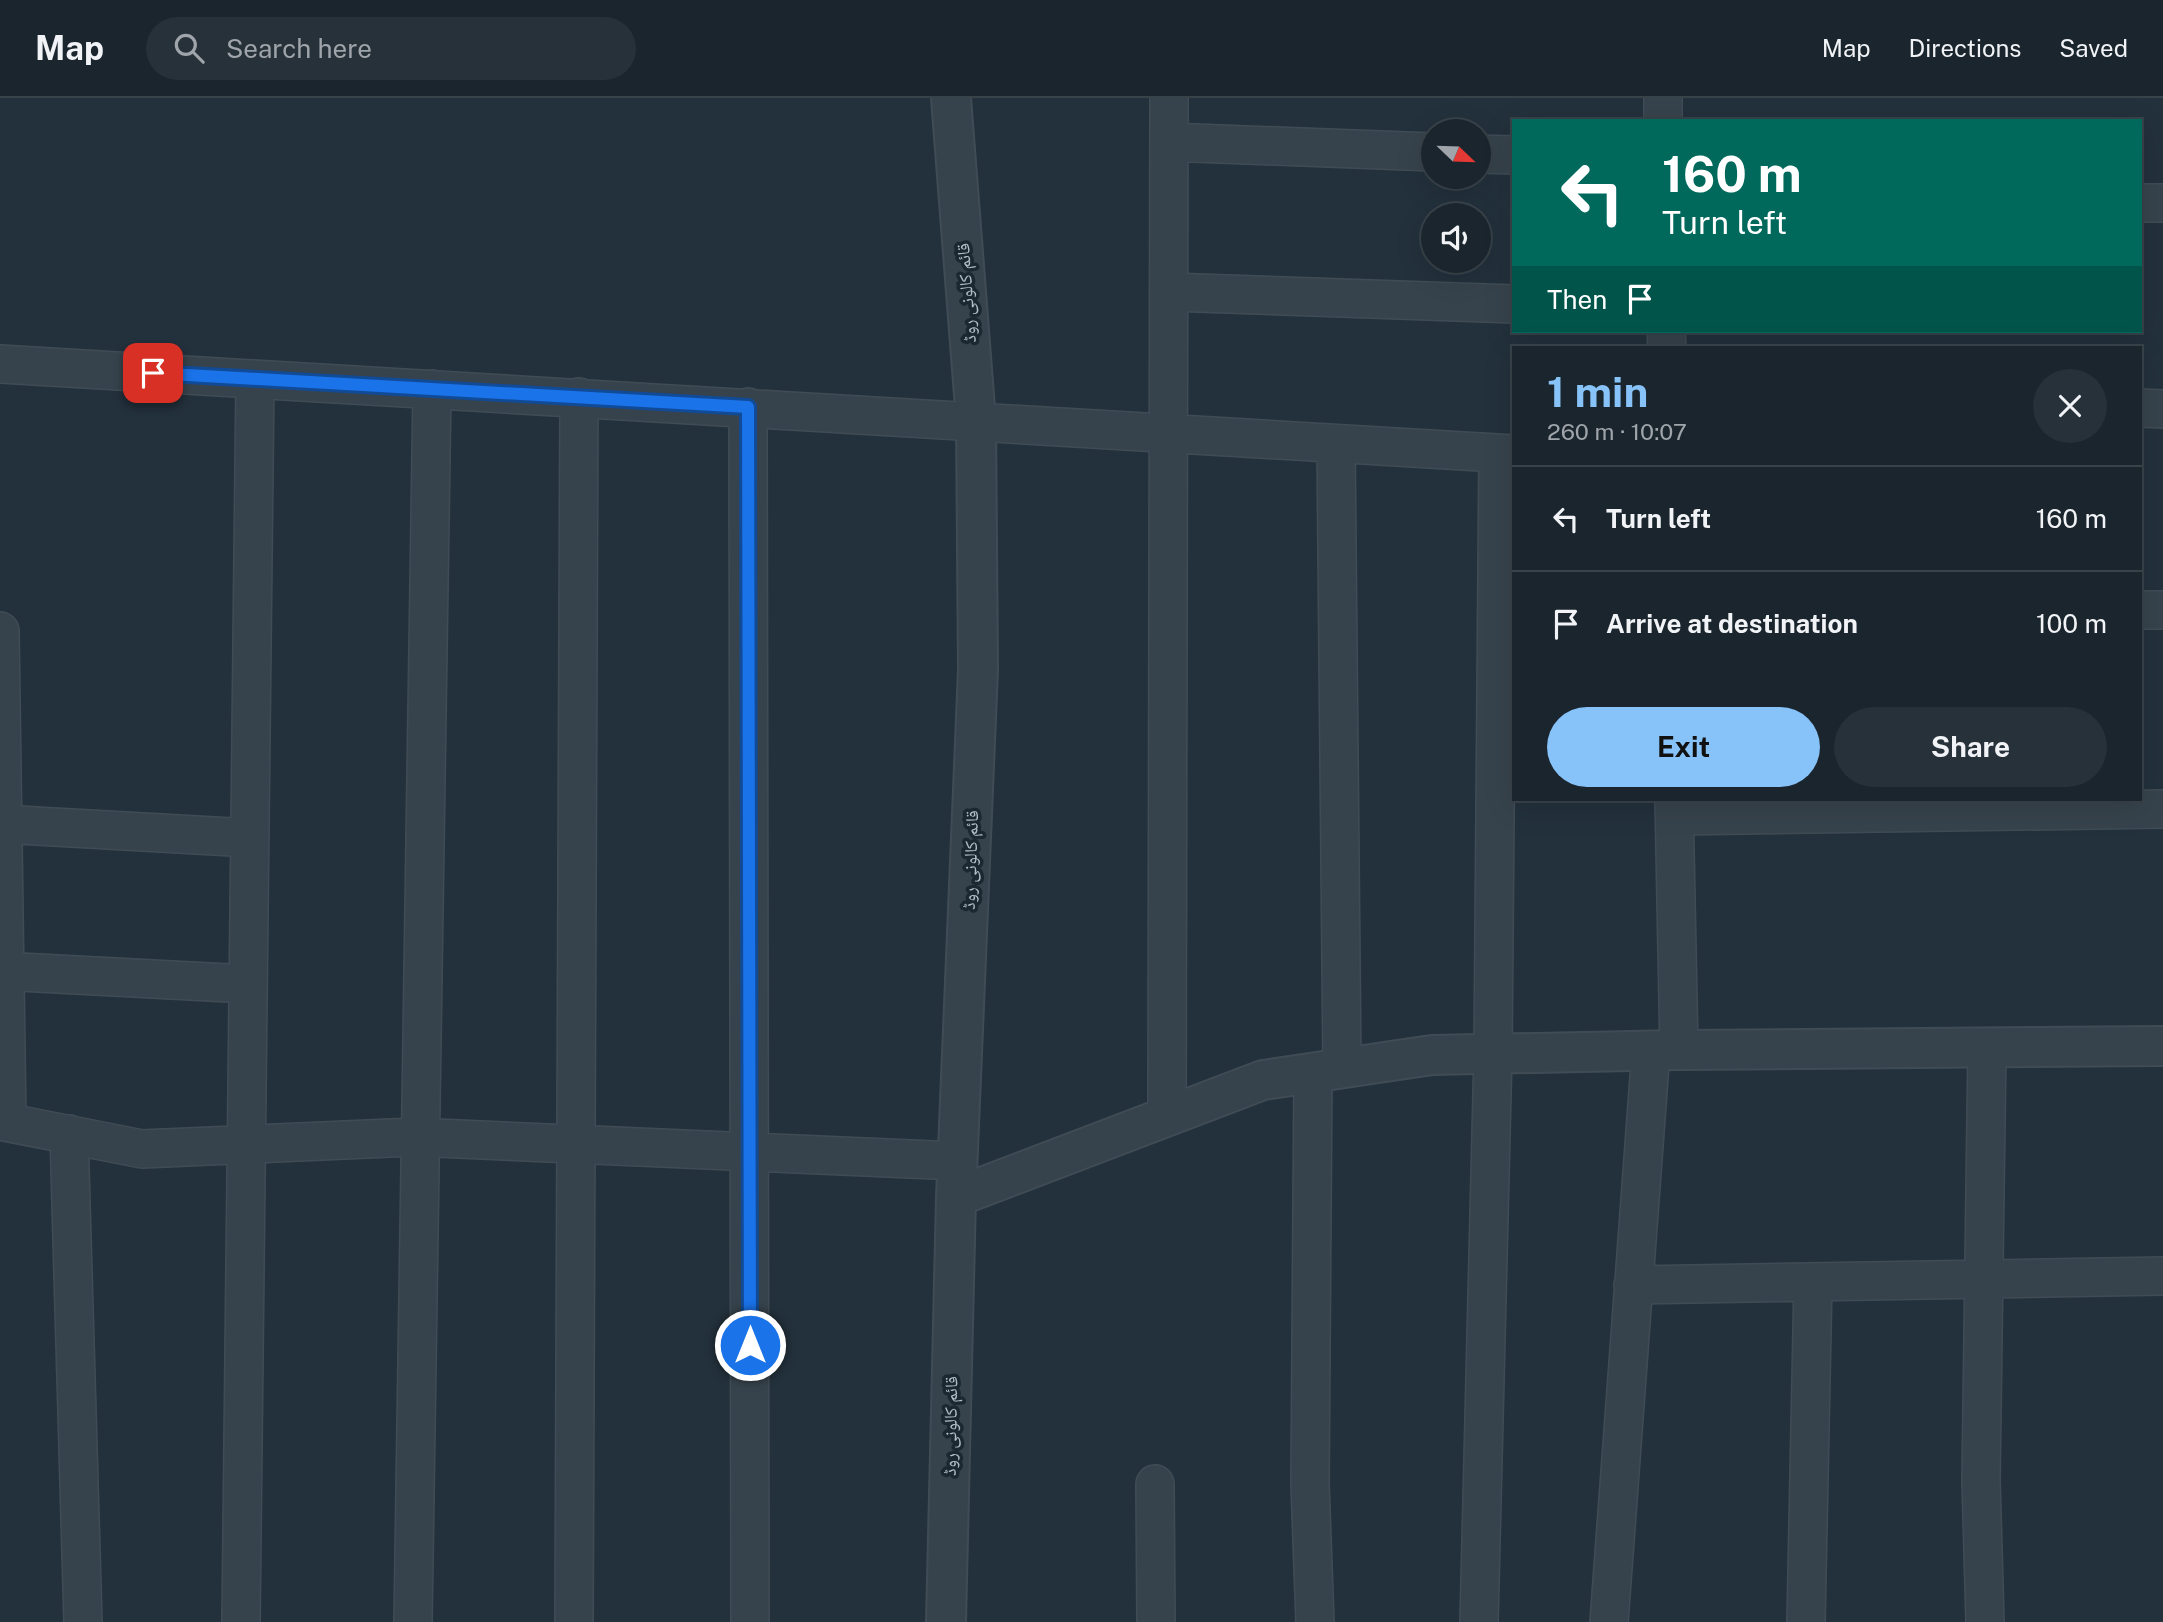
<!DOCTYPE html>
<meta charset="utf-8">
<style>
:root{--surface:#1a252d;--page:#273139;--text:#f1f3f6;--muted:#9fa5aa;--line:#384249;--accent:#87c2f8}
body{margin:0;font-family:"Public Sans","Noto Naskh Arabic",sans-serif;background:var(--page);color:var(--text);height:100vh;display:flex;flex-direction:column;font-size:26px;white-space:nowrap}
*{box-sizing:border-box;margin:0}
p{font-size:23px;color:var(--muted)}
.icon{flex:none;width:38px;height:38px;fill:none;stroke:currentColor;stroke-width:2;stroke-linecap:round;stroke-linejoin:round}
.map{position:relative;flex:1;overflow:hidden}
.side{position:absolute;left:1512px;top:248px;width:630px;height:455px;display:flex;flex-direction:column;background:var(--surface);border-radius:0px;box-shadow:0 7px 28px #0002,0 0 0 2px var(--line)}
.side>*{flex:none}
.banner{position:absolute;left:1512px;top:21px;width:630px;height:214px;border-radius:0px;box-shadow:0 7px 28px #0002,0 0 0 2px var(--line);background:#00695c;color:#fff;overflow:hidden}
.needle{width:46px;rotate:113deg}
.fabs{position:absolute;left:1421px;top:21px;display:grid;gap:14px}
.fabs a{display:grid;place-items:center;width:70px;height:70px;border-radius:50%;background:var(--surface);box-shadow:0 7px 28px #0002,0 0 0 2px var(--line);font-size:35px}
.pin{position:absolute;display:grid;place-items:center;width:60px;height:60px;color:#fff;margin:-30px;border-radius:14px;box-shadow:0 4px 10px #0006}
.me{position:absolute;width:77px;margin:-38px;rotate:0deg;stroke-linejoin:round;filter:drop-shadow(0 0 5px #0008)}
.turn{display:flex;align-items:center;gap:24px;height:147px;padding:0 35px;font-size:32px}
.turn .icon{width:91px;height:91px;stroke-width:2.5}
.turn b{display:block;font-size:49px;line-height:60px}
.then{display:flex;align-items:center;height:66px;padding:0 35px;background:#0003;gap:14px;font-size:26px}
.round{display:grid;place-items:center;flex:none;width:74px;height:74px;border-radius:37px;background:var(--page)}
.headline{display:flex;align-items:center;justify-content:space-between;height:119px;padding:0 35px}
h1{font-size:42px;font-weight:700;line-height:52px;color:var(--accent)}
.cta{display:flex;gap:14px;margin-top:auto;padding:14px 35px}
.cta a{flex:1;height:80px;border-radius:42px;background:var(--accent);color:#111;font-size:28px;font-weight:700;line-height:80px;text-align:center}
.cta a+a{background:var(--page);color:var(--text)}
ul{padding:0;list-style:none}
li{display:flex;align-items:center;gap:21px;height:105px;padding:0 35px;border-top:2px solid var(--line)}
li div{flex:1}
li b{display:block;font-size:26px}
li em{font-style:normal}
header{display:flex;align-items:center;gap:42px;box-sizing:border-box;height:98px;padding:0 35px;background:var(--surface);border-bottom:2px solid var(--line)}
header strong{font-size:33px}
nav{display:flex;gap:38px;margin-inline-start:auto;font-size:24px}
.search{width:490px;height:63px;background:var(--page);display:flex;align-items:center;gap:18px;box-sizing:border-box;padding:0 24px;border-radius:38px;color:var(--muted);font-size:26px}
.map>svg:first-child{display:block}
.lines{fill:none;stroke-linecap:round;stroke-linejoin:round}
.minor-casing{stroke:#404c55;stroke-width:40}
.tertiary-casing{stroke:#404c55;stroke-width:42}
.minor{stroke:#37434c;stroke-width:37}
.tertiary{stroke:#37434c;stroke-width:38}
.route-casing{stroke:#114b97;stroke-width:18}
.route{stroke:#1a73e8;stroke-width:12}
.labels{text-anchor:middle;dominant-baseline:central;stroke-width:7;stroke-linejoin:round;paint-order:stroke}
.street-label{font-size:18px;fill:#b2bec8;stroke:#1c2831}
</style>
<header>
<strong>Map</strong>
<div class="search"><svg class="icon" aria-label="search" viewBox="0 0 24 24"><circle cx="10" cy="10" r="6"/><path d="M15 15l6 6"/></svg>Search here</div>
<nav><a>Map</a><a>Directions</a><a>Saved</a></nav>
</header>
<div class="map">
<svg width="2163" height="1524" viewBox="0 0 2163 1524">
<rect width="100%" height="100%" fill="#23313c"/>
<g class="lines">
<defs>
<path id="minor" d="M1663,0V23
M1169,44L1433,54
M1479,56L1514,57
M2140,105H2163
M1169,194L1514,206
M1666,233L1667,250
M0,266L1514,356
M748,309L750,1524
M2140,310L2163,311
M1336,346L1342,970
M2140,512H2163
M0,533L7,1024
M1674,702L1679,952
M1675,718L2163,711
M0,726L250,740
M0,873L248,886
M1313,974L1310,1386L1315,1524
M1167,1019L1169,0
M0,1023L142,1051L413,1039L957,1063
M69,1036L83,1524
M1633,1187L2163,1178
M1155,1386L1156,1524
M241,1524L255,281
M413,1524L432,291
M574,1524L579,299
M1479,1524L1493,955L1498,355
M1609,1524L1651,952
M1806,1524L1813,1184
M1985,1524L1981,1382L1987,950"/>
<path id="tertiary" d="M956,1099L1263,982L1432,957L1679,952L2163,948
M946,1524L956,1099L978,572L976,323L951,0"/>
</defs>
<use href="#minor" class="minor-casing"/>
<use href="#tertiary" class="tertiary-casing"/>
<use href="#minor" class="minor"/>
<use href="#tertiary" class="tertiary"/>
</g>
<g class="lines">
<defs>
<path id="route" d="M153,275L748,309L750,1247"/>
</defs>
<use href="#route" class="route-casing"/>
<use href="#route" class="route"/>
</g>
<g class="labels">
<g class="street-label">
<text transform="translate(966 195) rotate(-94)">قائم کالونی روڈ</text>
<text transform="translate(970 762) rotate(-88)">قائم کالونی روڈ</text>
<text transform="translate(950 1328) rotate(-89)">قائم کالونی روڈ</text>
</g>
</g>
</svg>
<div class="fabs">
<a><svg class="needle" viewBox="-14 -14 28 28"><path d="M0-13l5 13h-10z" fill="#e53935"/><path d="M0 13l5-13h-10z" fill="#9fa5aa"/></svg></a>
<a><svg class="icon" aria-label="sound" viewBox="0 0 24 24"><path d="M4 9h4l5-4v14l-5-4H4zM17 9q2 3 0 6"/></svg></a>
</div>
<div class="pin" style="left:153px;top:275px;background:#d93025"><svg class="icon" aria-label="arrive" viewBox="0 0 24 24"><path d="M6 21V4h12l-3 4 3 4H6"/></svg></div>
<svg class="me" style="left:750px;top:1247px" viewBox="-20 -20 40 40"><circle r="17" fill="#1a73e8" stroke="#fff" stroke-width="3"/><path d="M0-11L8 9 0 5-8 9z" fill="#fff"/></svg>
<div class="banner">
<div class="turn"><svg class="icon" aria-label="left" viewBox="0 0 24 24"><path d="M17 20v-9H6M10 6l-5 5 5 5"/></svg><div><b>160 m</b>Turn left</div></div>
<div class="then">Then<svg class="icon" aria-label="arrive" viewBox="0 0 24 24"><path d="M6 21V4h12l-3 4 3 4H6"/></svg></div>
</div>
<section class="side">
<div class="headline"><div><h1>1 min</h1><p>260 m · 10:07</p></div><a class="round"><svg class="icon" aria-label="close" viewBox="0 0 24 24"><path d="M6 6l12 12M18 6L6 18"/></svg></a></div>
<ul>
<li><svg class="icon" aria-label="left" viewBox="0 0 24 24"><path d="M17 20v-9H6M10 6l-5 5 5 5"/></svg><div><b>Turn left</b></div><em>160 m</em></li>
<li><svg class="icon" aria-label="arrive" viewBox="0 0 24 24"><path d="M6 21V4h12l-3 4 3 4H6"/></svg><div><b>Arrive at destination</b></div><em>100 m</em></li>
</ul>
<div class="cta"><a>Exit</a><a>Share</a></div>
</section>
</div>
